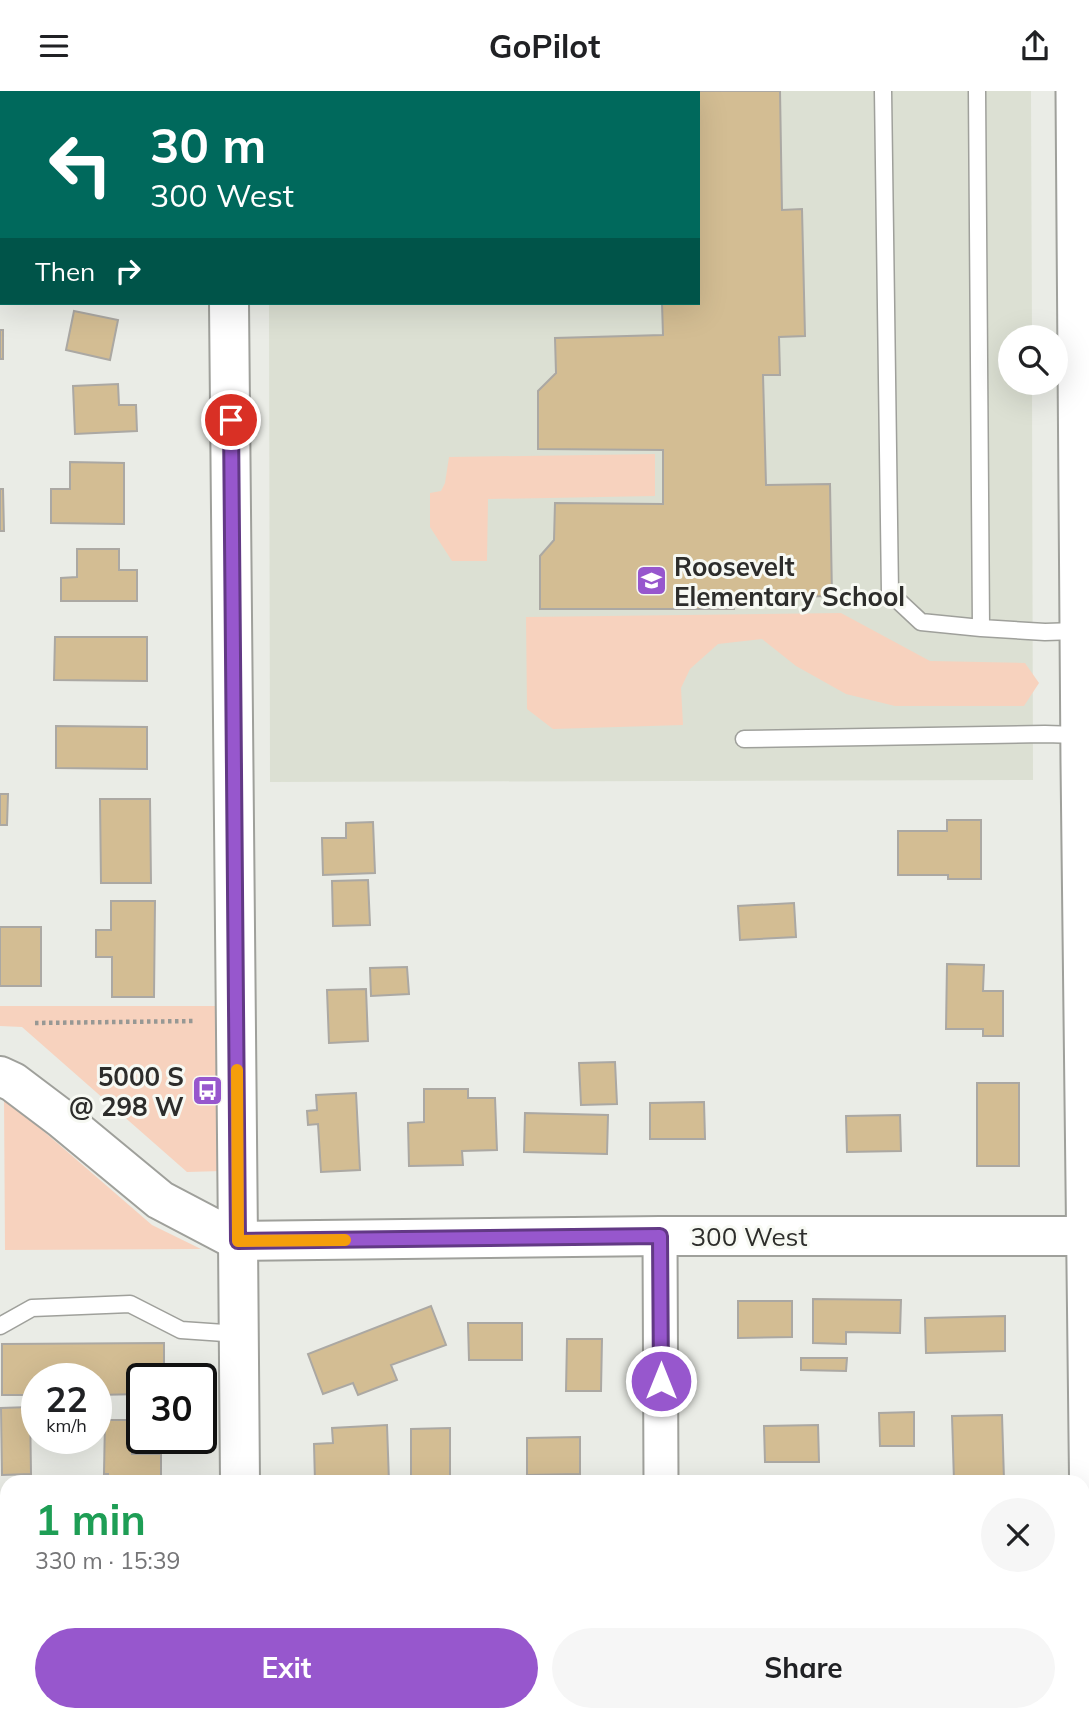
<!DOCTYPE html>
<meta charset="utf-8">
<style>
:root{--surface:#fff;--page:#f6f6f6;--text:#202124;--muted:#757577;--accent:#9757cd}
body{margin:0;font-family:Mulish,sans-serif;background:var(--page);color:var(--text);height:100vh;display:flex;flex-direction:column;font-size:26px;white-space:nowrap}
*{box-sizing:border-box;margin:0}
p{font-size:23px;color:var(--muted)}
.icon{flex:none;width:38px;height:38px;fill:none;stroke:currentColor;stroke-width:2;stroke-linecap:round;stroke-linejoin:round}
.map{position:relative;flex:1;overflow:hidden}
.sheet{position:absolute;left:0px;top:1384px;width:1090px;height:247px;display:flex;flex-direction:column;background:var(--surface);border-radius:21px 21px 0 0;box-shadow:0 7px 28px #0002}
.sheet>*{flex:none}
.hud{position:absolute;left:0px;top:0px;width:700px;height:214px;box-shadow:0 7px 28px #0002;background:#00695c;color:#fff;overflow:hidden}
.fabs{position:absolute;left:998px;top:234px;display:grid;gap:14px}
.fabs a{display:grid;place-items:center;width:70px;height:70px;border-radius:50%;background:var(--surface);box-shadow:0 7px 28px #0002;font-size:35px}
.speed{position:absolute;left:21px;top:1272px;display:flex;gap:14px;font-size:35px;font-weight:700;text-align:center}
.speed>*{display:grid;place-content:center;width:91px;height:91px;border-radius:50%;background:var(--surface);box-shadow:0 7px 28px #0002;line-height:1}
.speed small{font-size:18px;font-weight:400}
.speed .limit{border:4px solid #111;border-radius:10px;background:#fff;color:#111}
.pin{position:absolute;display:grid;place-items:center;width:60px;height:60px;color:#fff;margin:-30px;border:4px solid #fff;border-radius:50%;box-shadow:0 2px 7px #0007}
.me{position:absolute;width:77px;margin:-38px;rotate:0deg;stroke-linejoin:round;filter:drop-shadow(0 0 5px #0008)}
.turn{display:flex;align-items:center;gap:24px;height:147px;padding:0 35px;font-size:32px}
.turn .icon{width:91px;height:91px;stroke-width:2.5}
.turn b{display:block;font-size:49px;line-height:60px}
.then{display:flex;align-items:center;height:66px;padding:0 35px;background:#0003;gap:14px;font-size:26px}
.round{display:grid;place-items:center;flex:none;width:74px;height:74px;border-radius:37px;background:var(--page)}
.headline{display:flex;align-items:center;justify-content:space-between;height:119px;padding:0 35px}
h1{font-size:42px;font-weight:700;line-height:52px;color:#1e9e55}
.cta{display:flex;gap:14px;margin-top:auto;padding:14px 35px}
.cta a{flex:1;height:80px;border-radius:42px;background:var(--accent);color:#fff;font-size:28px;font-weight:700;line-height:80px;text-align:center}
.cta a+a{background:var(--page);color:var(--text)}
header{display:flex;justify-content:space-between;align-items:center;height:91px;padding:0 35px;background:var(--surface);font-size:32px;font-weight:700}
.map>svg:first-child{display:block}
.built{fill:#dce0d3}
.green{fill:#f7d2be}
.building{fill:#d3bd93;stroke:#aba8a3;stroke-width:2}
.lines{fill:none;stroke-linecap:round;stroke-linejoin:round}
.service-casing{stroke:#9fa09b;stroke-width:19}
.minor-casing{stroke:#9fa09b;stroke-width:37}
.tertiary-casing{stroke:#9fa09b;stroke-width:42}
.secondary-casing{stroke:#9fa09b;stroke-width:42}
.path{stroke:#979894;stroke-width:4.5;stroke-dasharray:3.5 3.5;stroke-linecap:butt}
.service{stroke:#fff;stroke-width:16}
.minor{stroke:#fff;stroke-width:33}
.tertiary{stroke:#fff;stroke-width:38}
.secondary{stroke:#fff;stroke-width:38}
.route-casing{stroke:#623985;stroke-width:18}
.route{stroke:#9757cd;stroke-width:12}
.slow{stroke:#f59e0b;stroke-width:12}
.labels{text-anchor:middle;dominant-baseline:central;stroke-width:6;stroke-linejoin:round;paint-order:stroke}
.poi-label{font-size:26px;font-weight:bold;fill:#2d2d2b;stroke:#f7f9f3;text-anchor:start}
.street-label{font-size:26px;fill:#2d2d2b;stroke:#f7f9f3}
</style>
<header><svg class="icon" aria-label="menu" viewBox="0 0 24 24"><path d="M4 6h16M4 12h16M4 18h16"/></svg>GoPilot<svg class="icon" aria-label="share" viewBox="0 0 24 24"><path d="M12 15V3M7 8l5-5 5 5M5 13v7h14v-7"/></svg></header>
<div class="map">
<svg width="1089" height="1630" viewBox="0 0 1089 1630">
<rect width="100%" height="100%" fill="#eaece6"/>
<path class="built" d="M268,0H1031L1032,247H1010V292H1032L1033,689L270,691L269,212H698V2H268Z"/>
<path class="green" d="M655,363V405L488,408L487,470H452L430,436V402L441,400L445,392L449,366Z
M841,522L930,570L1025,572L1039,592L1024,615H895L846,603L796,575L762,548L718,553L690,578L681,597L683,634L553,638L527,618L526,526Z
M0,915H216L222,1080L187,1081L22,936L0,935Z
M4,1006L152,1134L201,1158L5,1159Z"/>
<path class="building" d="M63,0H131V2H63Z
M681,0H780L782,119L802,118L805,245L779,246L780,284H763L766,394L830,393L832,505L734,507V518H540V465L554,449L555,412L663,413V359L538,358V300L556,282L555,247L663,244L662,212H698V2H681Z
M74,220L118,229L110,269L66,259Z
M0,239H3V268H0Z
M118,293L119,314H136L137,340L75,343L73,295Z
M70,371L124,372V433L51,432V398H70Z
M0,398H3L4,440H0Z
M77,458H119V479H137V510H61V487L77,486Z
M55,546H147V590L54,589Z
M56,635L147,636V678L56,677Z
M0,703H8L7,734H0Z
M100,708H150L151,792H101Z
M947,729H981V788H948V784H898V740H947Z
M373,731L375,782L323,784L322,747H346V732Z
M368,789L370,834L333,835L332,790Z
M111,810H155L154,906H112V866H96V839H111Z
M794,812L796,846L740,849L738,815Z
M0,836H41V895H0Z
M947,873L984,874L983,900H1003V945H983V938H946Z
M407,876L409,903L371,905L370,877Z
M366,898L368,950L329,952L327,899Z
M615,971L617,1013L581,1014L579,972Z
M977,992H1019V1075H977Z
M424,998H468V1007H495L497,1059L462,1060L463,1074L409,1075L408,1032L424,1031Z
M356,1002L360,1079L321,1081L318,1033L308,1034L307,1020L317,1019L316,1004Z
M704,1011L705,1048H650V1012Z
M525,1022L608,1024L607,1063L524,1061Z
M900,1024L901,1060L847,1061L846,1025Z
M813,1208L901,1209L900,1242L846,1241V1253L813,1252Z
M738,1210H792V1246L738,1247Z
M431,1215L446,1254L391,1274L397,1289L358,1304L353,1292L323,1303L308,1263Z
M1005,1225V1260L926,1262L925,1227Z
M468,1232H522V1269H469Z
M567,1248H602L601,1300H566Z
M164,1252V1288H142V1303L96,1304V1288H37V1304H2V1253Z
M801,1267H847L846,1280L801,1279Z
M30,1316L31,1383L2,1384L1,1317Z
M914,1321V1355H880L879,1322Z
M1002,1324L1004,1389L954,1390L952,1325Z
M105,1329H132V1363H161V1391H108V1383H104Z
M387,1334L389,1391H315L314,1353L333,1352L332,1337Z
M818,1334L819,1371H765L764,1335Z
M450,1337V1391H411V1338Z
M580,1346V1383L527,1384V1347Z
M127,1624H161V1630H107V1628L127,1629Z
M388,1624H445V1630H388Z
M549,1624H603V1630H549Z
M894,1624H947V1630H894Z"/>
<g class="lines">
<defs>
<path id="service" d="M883,0L890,502L921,531L981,537
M977,0L981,537L1045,541L1077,540
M744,648L1045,643L1078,644
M0,1235L32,1217L130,1213L181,1239L239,1243"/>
<path id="minor" d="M1073,0L1078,672L1088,1512V1630
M660,1145L661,1391
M662,1624V1630"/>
<path id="tertiary" d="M238,1150L240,1391
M243,1624V1630"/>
<path id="secondary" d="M227,0V2
M229,212L238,1150
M0,985L13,991L62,1028L160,1109L238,1150L660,1145H1089"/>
</defs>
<use href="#service" class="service-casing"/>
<use href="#minor" class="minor-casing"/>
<use href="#tertiary" class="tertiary-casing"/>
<use href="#secondary" class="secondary-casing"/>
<path class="path" d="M35,932L196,930"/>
<use href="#service" class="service"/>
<use href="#minor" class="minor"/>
<use href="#tertiary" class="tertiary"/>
<use href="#secondary" class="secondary"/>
</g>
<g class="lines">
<defs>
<path id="route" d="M231,329L238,1150L660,1145L661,1290"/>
</defs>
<use href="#route" class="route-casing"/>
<use href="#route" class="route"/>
<path class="slow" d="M237,979L238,1150L345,1149"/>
</g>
<defs>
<symbol id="school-square" viewBox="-11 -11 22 22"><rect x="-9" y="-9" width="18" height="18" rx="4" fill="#9757cd" stroke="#f7f9f3"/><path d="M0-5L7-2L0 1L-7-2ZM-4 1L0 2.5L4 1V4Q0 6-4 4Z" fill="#fff"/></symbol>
<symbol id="bus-square" viewBox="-11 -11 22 22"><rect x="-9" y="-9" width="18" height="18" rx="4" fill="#9757cd" stroke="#f7f9f3"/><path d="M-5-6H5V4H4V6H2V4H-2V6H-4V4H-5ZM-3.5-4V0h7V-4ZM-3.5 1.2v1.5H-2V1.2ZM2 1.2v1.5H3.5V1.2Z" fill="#fff"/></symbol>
</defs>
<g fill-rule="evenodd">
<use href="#school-square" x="634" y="472" width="35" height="35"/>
<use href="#bus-square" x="190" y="982" width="35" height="35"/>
</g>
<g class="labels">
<g class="poi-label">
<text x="674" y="475">Roosevelt<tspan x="674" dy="30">Elementary School</tspan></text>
<text x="184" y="985" text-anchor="end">5000 S<tspan x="184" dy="30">@ 298 W</tspan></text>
</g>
<g class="street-label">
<text x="749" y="1145">300 West</text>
</g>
</g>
</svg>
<div class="fabs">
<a><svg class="icon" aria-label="search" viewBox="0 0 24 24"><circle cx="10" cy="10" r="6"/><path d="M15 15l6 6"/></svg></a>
</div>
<div class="speed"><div>22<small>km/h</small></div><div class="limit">30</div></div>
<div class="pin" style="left:231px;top:329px;background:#d93025"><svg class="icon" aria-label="arrive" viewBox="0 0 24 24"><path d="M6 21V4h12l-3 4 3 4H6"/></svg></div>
<svg class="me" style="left:661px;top:1290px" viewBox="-20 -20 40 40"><circle r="17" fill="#9757cd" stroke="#fff" stroke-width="3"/><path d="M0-11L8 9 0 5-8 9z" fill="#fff"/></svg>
<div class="hud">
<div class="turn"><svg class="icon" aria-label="left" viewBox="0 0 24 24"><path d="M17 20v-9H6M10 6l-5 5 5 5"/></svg><div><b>30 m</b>300 West</div></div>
<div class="then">Then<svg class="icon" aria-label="right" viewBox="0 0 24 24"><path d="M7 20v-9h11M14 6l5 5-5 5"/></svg></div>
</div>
<section class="sheet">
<div class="headline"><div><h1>1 min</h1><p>330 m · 15:39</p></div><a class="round"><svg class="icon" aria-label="close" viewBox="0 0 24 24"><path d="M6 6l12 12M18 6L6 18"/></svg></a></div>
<div class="cta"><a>Exit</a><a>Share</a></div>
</section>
</div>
